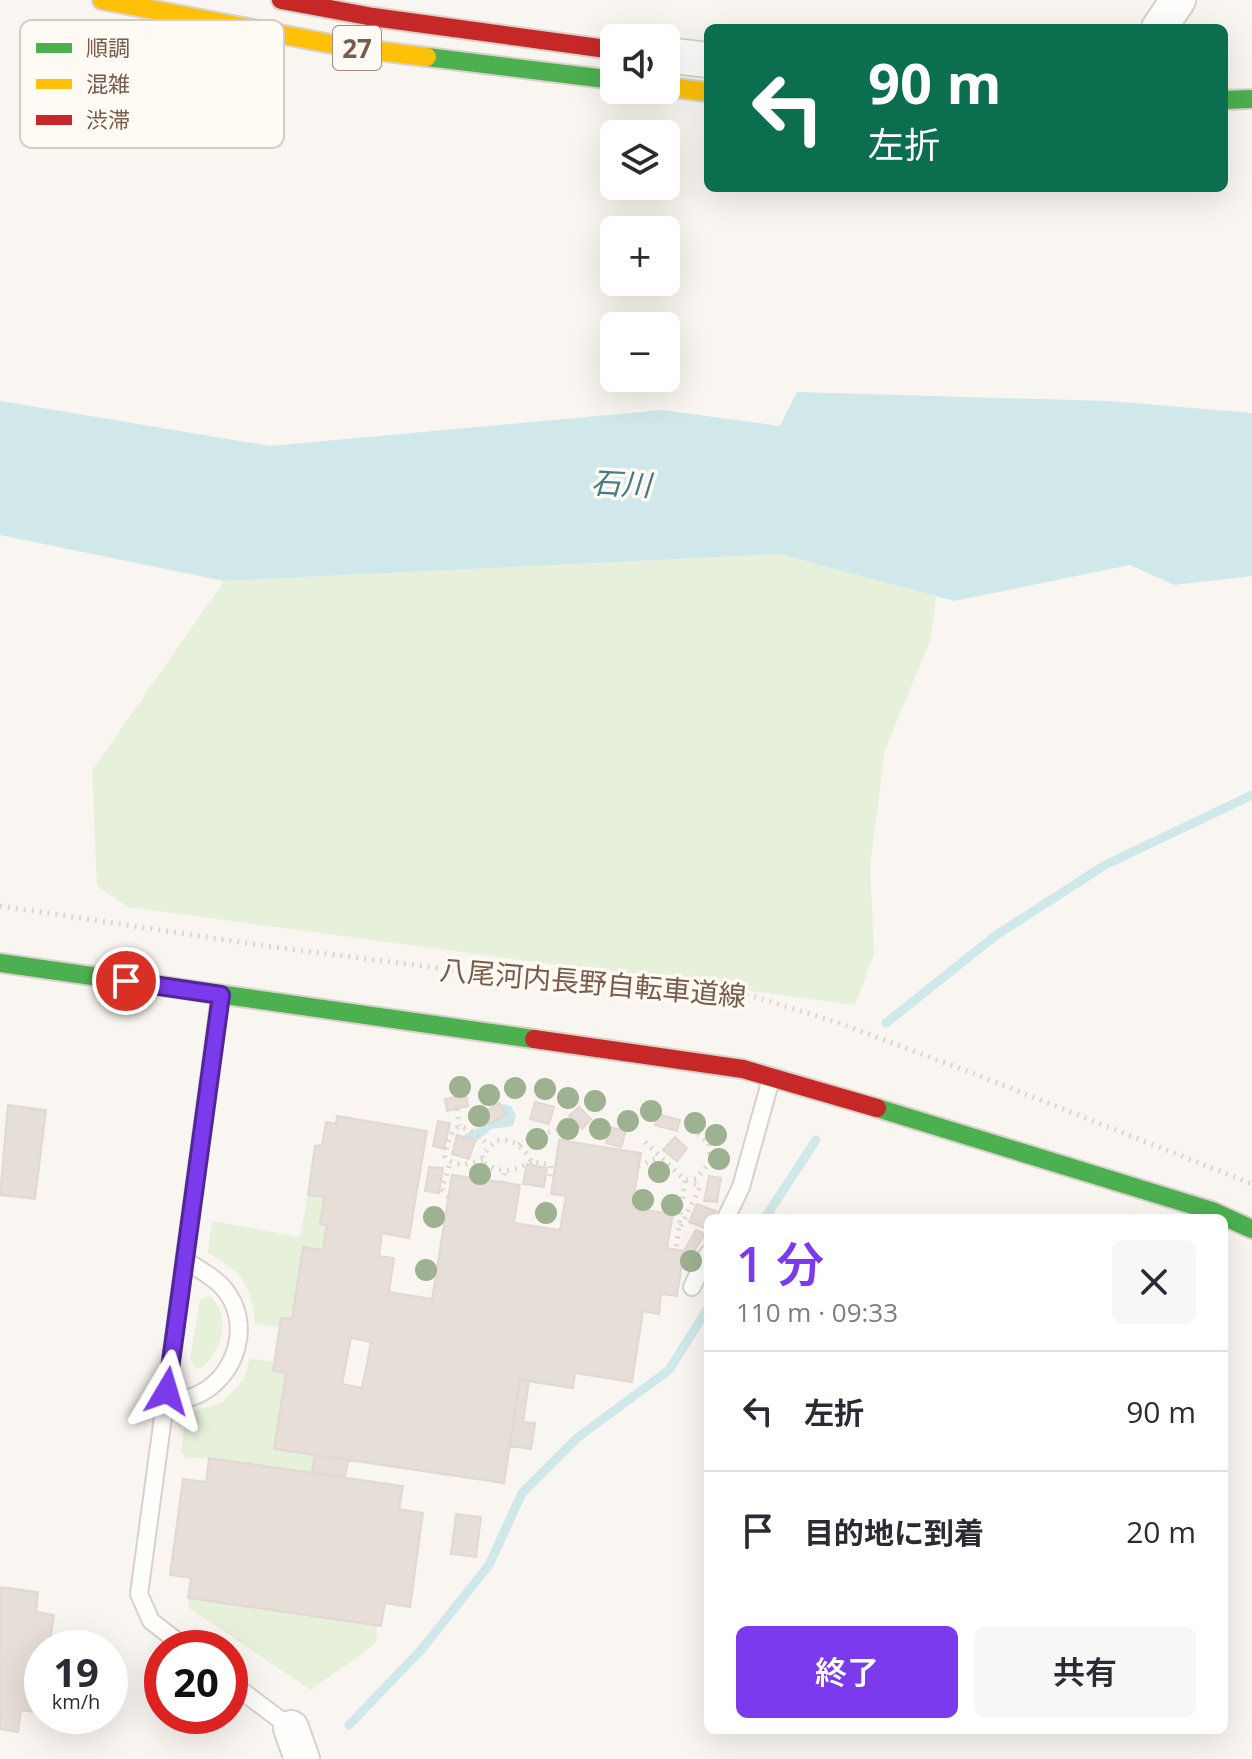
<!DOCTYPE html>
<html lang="ja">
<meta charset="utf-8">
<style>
:root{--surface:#fff;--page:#f7f7f7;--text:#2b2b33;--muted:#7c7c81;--line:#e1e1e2;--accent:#7c3aed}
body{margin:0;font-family:"Open Sans","Noto Sans JP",sans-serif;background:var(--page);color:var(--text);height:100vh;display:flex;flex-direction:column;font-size:30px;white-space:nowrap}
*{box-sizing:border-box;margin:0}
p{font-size:26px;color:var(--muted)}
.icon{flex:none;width:44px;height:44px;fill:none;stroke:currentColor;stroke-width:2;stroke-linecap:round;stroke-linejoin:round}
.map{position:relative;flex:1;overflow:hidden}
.sheet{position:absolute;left:704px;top:1214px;width:524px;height:520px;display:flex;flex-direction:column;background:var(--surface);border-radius:12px;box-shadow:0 8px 32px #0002}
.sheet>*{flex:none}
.hud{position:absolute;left:704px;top:24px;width:524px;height:168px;border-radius:12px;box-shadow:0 8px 32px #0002;background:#0b6e4f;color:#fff;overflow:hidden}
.controls{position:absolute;left:600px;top:24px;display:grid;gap:16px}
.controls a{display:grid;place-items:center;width:80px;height:80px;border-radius:12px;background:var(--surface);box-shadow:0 8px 32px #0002;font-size:40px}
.speed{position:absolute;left:24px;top:1630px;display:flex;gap:16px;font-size:40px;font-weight:700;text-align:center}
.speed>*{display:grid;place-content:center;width:104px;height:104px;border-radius:50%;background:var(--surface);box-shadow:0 8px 32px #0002;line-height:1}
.speed small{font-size:20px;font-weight:400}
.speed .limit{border:12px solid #d22;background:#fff;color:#111}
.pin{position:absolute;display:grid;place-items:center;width:68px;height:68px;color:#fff;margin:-34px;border:4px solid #fff;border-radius:50%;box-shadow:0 2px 8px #0007}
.me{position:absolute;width:88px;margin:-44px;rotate:7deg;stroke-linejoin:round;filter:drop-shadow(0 0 6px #0008)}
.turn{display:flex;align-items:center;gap:28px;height:168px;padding:0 32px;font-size:36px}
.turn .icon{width:104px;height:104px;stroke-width:2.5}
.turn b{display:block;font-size:56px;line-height:68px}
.round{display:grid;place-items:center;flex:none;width:84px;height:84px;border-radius:12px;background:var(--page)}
.summary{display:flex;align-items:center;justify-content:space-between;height:136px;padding:0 32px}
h1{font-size:48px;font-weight:600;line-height:60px;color:var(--accent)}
.button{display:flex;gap:16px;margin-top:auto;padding:16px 32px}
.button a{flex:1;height:92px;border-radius:12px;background:var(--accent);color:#fff;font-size:32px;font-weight:600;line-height:92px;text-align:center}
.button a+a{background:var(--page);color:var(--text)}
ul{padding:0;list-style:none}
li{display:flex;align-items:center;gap:24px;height:120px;padding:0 32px;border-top:2px solid var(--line)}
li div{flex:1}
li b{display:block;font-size:30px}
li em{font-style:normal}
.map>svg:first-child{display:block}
.green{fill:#e7f0db}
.water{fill:#d0e8ea}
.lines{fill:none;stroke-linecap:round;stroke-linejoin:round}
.stream{stroke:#d0e8ea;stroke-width:9}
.building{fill:#e6ded7;stroke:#e2d8d2;stroke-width:2;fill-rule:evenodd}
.lane-casing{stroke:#d7d1cb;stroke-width:20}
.street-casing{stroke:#d7d1cb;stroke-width:38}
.fast-casing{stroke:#d9d2cb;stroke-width:22}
.slow-casing{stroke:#d9d2cb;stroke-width:22}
.jam-casing{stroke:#d9d2cb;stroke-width:22}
.path{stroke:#dcd5d0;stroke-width:5;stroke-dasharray:2 6;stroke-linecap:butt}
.lane{stroke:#fefefd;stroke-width:16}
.street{stroke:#fefefd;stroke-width:34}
.fast{stroke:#4caf50;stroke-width:18}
.slow{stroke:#ffc107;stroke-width:18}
.jam{stroke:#c62828;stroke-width:18}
.tree{fill:#9eb190}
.route-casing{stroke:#51269a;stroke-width:20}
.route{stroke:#7c3aed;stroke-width:14}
.labels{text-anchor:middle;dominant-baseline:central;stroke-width:7;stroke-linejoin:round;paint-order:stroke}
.shield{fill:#fffaf3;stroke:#a28b7f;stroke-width:2}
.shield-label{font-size:26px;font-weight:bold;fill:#7a5c4d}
.street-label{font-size:28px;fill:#7a5c4d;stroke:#fffaf3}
.water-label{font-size:30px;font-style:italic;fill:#437c86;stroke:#fffaf3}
.key{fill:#fffaf3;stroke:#d7cbc1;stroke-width:2}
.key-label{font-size:22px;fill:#7a5c4d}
</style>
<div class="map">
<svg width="1252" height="1759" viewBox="0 0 1252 1759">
<rect width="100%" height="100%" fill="#f9f5f0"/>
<path class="green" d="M779,554L936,596L931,638L885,750L870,865L874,954L855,1005L128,907L97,886L92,771L224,581Z
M308,1195L324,1197L320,1224L327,1225L323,1250L292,1319L281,1318L280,1327L255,1324C252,1287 242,1270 208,1253L212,1221L300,1237Z
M210,1296C231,1317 223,1348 203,1367L196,1368L190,1359L200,1300Z
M250,1358L275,1362L274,1371L286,1373L274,1449L315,1455L312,1472L209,1458H186L181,1452L186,1414L223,1402L244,1379Z
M188,1598L377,1626L376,1643L311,1690L189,1608Z"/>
<path class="water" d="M797,392L1109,401L1252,413V576L1174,585L1130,565L954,601L779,554L224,581L0,535V401L270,446L662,410L780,426Z
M501,1104L511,1106L516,1116L513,1126L491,1129L473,1145L457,1142L464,1135L480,1127L484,1116Z"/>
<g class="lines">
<path class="stream" d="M886,1023L995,936L1105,865L1252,795
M765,1218L816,1140
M349,1725L421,1650L489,1565L522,1493L577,1438L669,1370L708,1308"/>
</g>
<path class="building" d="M466,1095L468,1106L447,1111L445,1099Z
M535,1102L554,1107L549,1124L530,1119Z
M499,1103L506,1114L490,1124L483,1112Z
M8,1105L46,1110L35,1199L0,1195Z
M579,1107L591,1119L582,1129L569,1116Z
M658,1114L680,1120L677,1131L655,1125Z
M337,1116L427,1131L409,1238L382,1233L379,1256L394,1258L389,1292L432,1299L452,1175L520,1185L514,1223L560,1230L566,1196L551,1194L559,1140L641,1153L632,1208L673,1214L667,1248L684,1251L677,1296L661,1294L659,1314L643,1311L632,1382L575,1373L573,1388L520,1380L504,1483L274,1449L286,1373L273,1371L281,1318L292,1319L303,1247L323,1250L327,1225L320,1224L324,1197L308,1195L315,1146L322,1145L326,1122L336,1124ZM351,1338L371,1342L362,1388L342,1384Z
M438,1121L450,1123L444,1149L433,1146Z
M610,1127L626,1131L621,1147L606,1143Z
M457,1135L475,1141L469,1159L452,1154Z
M675,1137L687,1148L677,1161L663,1150Z
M527,1164L547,1168L544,1187L523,1184Z
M429,1167L443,1168L439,1193L425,1191Z
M709,1176L721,1178L717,1202L704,1201Z
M697,1204L716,1211L713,1218H708V1229L689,1222Z
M696,1230L705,1234L692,1254L685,1249Z
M520,1380L529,1381L523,1422L535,1423L531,1449L510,1446Z
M315,1455L348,1460L345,1477L312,1472Z
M209,1458L403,1486L399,1509L423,1513L410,1607L385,1603L381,1626L188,1598L191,1578L170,1575L183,1479L206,1482Z
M456,1514L481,1517L476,1557L451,1554Z
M0,1587L38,1592L36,1612L54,1615L49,1648H42V1713L21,1710L18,1732L0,1729Z"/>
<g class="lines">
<defs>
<path id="lane" d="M726,1218L741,1187L771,1079
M692,1287L708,1254
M165,1405C176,1401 190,1399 201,1393C237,1374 252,1323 225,1290C215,1277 198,1269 185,1260
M186,1648L151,1621L139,1594L220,997
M230,1682L291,1728"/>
<path id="street" d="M1159,28L1178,0
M666,55L708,60
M291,1728L302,1759"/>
<path id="fast" d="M427,57L614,80
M1224,100L1252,99
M0,963L534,1039
M877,1108L1212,1211L1252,1229"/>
<path id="slow" d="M102,0L347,47L427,57
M666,87L708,92"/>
<path id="jam" d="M281,0L373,17L614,50
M534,1039L743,1069L877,1108"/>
</defs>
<use href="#lane" class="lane-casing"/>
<use href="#street" class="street-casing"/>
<use href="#fast" class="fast-casing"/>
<use href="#slow" class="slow-casing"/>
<use href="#jam" class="jam-casing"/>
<path class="path" d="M0,906L266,946L501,976L749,995L839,1023L980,1076L1252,1184
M457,1109L459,1126
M645,1142L685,1180L676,1249
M519,1145C539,1129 555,1135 575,1122
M483,1160C470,1164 456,1168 445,1157C447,1146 449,1133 459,1126L470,1130L489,1145
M531,1161C515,1172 501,1174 484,1163L482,1155L496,1141C512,1137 524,1147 531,1161L551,1165L550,1178L553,1179
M638,1166L660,1157
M686,1180L696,1179L710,1162L709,1143L698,1134
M503,1183L505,1171
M448,1197L442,1189L450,1162
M681,1226L700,1187L690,1182"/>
<use href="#lane" class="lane"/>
<use href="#street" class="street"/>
<use href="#fast" class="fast"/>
<use href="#slow" class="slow"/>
<use href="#jam" class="jam"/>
</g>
<g class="tree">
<circle cx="460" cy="1087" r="11"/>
<circle cx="515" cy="1088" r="11"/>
<circle cx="545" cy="1089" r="11"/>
<circle cx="489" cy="1095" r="11"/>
<circle cx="568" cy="1098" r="11"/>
<circle cx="595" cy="1101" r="11"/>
<circle cx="651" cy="1111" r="11"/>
<circle cx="479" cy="1116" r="11"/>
<circle cx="628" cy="1121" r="11"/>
<circle cx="695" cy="1123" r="11"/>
<circle cx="568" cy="1129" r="11"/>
<circle cx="600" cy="1129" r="11"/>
<circle cx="716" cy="1135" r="11"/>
<circle cx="537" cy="1139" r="11"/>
<circle cx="719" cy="1159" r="11"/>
<circle cx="659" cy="1172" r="11"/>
<circle cx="480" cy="1174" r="11"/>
<circle cx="643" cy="1200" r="11"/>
<circle cx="672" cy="1205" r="11"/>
<circle cx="546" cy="1213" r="11"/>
<circle cx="434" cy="1217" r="11"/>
<circle cx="691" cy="1261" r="11"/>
<circle cx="426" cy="1270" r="11"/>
</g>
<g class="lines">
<defs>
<path id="route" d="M126,981L221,995L167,1391"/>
</defs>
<use href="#route" class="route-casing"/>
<use href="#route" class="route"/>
</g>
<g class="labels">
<rect class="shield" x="333" y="26" width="48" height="44" rx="6"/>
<g class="shield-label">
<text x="357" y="48">27</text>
</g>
<g class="street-label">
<text transform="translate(593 982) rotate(5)">八尾河内長野自転車道線</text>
</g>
<g class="water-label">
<text transform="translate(621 483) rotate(3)">石川</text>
</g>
</g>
<rect x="20" y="20" width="264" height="128" rx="12" class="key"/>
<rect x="36" y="43" width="36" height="10" fill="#4caf50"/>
<rect x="36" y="79" width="36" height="10" fill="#ffc107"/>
<rect x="36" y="115" width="36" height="10" fill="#c62828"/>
<g class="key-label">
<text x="86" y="56">順調</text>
<text x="86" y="92">混雑</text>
<text x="86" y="128">渋滞</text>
</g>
</svg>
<div class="controls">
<a><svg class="icon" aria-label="sound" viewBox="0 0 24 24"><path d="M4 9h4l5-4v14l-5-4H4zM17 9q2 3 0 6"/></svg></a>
<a><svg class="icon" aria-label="layers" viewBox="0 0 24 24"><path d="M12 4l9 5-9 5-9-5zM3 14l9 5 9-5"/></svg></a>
<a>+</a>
<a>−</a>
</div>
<div class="speed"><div>19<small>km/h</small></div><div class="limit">20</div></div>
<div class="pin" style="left:126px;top:981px;background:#d93025"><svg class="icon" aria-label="arrive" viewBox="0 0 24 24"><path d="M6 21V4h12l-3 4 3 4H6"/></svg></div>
<svg class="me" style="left:167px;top:1391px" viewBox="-20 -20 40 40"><path d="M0-17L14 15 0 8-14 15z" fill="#7c3aed" stroke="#fff" stroke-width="4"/></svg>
<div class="hud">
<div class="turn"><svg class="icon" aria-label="left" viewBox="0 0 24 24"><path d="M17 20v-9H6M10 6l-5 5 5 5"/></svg><div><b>90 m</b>左折</div></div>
</div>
<section class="sheet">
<div class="summary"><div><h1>1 分</h1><p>110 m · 09:33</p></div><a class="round"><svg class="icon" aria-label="close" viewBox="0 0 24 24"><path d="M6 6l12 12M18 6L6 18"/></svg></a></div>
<ul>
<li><svg class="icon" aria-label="left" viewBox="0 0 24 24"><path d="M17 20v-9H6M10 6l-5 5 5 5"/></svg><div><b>左折</b></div><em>90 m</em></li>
<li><svg class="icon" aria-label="arrive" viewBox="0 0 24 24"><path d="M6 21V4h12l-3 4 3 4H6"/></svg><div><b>目的地に到着</b></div><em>20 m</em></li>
</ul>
<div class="button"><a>終了</a><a>共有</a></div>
</section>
</div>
